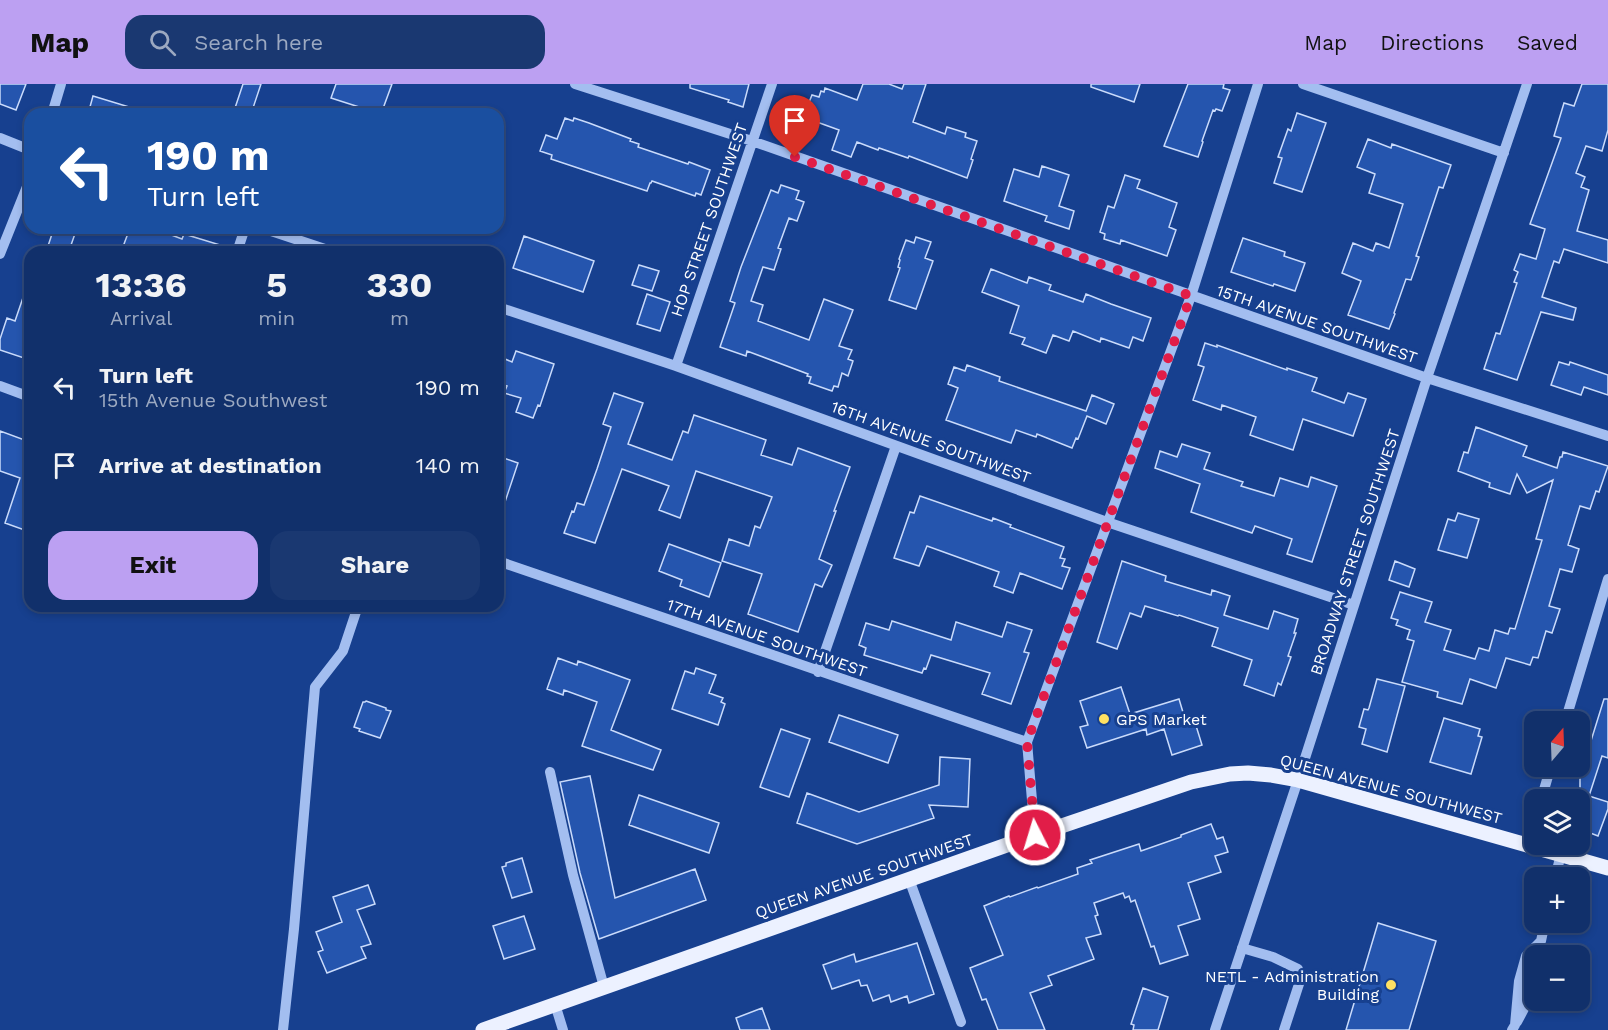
<!DOCTYPE html>
<meta charset="utf-8">
<style>
:root{--surface:#11306b;--page:#1a3871;--text:#f1f3f6;--muted:#9ca9c1;--line:#304b7e;--accent:#bca0f2}
body{margin:0;font-family:"Work Sans",sans-serif;background:var(--page);color:var(--text);height:100vh;display:flex;flex-direction:column;font-size:22px;white-space:nowrap}
*{box-sizing:border-box;margin:0}
p{font-size:20px;color:var(--muted)}
.icon{flex:none;width:33px;height:33px;fill:none;stroke:currentColor;stroke-width:2;stroke-linecap:round;stroke-linejoin:round}
.map{position:relative;flex:1;overflow:hidden}
.panel{position:absolute;left:24px;top:162px;width:480px;height:366px;display:flex;flex-direction:column;background:var(--surface);border-radius:18px;box-shadow:0 3px 9px #0003,0 0 0 2px var(--line)}
.panel>*{flex:none}
.top-card{position:absolute;left:24px;top:24px;width:480px;height:126px;border-radius:18px;box-shadow:0 3px 9px #0003,0 0 0 2px var(--line);background:#1a4fa0;color:#fff;overflow:hidden}
.needle{width:39px;rotate:19deg}
.fabs{position:absolute;left:1524px;top:627px;display:grid;gap:12px}
.fabs a{display:grid;place-items:center;width:66px;height:66px;border-radius:12px;background:var(--surface);box-shadow:0 3px 9px #0003,0 0 0 2px var(--line);font-size:30px}
.pin{position:absolute;display:grid;place-items:center;width:51px;height:51px;color:#fff;margin:-62px -26px;border-radius:50% 50% 50% 0;rotate:-45deg;box-shadow:0 0 6px #0007}
.pin .icon{rotate:45deg}
.me{position:absolute;width:66px;margin:-33px;rotate:355deg;stroke-linejoin:round;filter:drop-shadow(0 0 4px #0008)}
.turn{display:flex;align-items:center;gap:21px;height:126px;padding:0 24px;font-size:27px}
.turn .icon{width:78px;height:78px;stroke-width:2.5}
.turn b{display:block;font-size:42px;line-height:51px}
.eta{display:flex;justify-content:space-evenly;align-items:center;height:102px;text-align:center}
.eta b{font-size:36px;font-weight:700;line-height:42px}
.cta{display:flex;gap:12px;margin-top:auto;padding:12px 24px}
.cta a{flex:1;height:69px;border-radius:18px;background:var(--accent);color:#111;font-size:24px;font-weight:700;line-height:69px;text-align:center}
.cta a+a{background:var(--page);color:var(--text)}
ul{padding:0;list-style:none}
li{display:flex;align-items:center;gap:18px;height:78px;padding:0 24px}
li div{flex:1}
li b{display:block;font-size:22px}
li em{font-style:normal}
header{display:flex;align-items:center;gap:36px;box-sizing:border-box;height:84px;padding:0 30px;background:var(--accent);color:#111}
header strong{font-size:28px}
nav{display:flex;gap:33px;margin-inline-start:auto;font-size:21px}
.search{width:420px;height:54px;background:var(--page);display:flex;align-items:center;gap:15px;box-sizing:border-box;padding:0 21px;border-radius:18px;color:var(--muted);font-size:22px}
.map>svg:first-child{display:block}
.building{fill:#2555ae;stroke:#cadbfb;stroke-width:1.5}
.lines{fill:none;stroke-linecap:round;stroke-linejoin:round}
.minor{stroke:#a3bef0;stroke-width:10}
.major{stroke:#ecf1ff;stroke-width:15}
.route{stroke:#e11d48;stroke-width:10;stroke-dasharray:0 18}
.poi-dot{fill:#ffe162;stroke:#17408f;stroke-width:2}
.labels{text-anchor:middle;dominant-baseline:central;stroke-width:6;stroke-linejoin:round;paint-order:stroke}
.street-label{font-size:16px;fill:#fff;stroke:#17408f}
.poi-label{font-size:16px;fill:#fff;stroke:#17408f;text-anchor:start}
</style>
<header>
<strong>Map</strong>
<div class="search"><svg class="icon" aria-label="search" viewBox="0 0 24 24"><circle cx="10" cy="10" r="6"/><path d="M15 15l6 6"/></svg>Search here</div>
<nav><a>Map</a><a>Directions</a><a>Saved</a></nav>
</header>
<div class="map">
<svg width="1608" height="946" viewBox="0 0 1608 946">
<rect width="100%" height="100%" fill="#17408f"/>
<path class="building" d="M0,0H26L16,26L0,20Z
M243,0H261L251,30H233Z
M336,0H392L381,30L331,14Z
M690,0H749L743,23L728,18L729,16L690,4Z
M863,0H889L902,5L904,0H926L913,38L945,50L947,43L966,49L965,53L977,57L971,75L973,76L967,94L909,72L908,74L879,64L878,66L857,58L851,73L832,66L839,46L803,33L812,11L819,13L821,7L824,8L825,4L857,16Z
M1091,0H1140L1134,18L1091,3Z
M1188,0H1224L1223,4L1230,6L1222,27L1216,25L1215,27L1213,26L1202,57L1203,58L1198,73L1164,62Z
M1582,0H1608V46L1602,67L1586,62L1576,89L1585,93L1581,103L1589,106L1577,147L1608,156V179L1564,165L1559,179L1554,177L1542,213L1576,224L1573,236L1541,228L1517,296L1484,285L1496,249L1500,250L1517,199L1514,198L1518,188L1514,186L1520,170L1536,175L1545,145L1530,140L1561,54L1554,52L1564,19L1574,22Z
M93,12L139,26L138,30H88Z
M1297,29L1326,39L1302,108L1274,99L1282,74L1278,73L1288,45L1291,47Z
M565,34L573,37L574,34L589,39L631,55L630,57L639,60L638,63L688,80L689,78L710,86L701,111L696,109L695,112L652,97L651,99H650L647,107L551,75L552,71L540,67L546,51L557,55Z
M1368,55L1391,64L1392,60L1451,81L1443,104L1439,103L1416,172L1419,173L1411,196L1406,195L1394,229L1395,230L1389,245L1348,231L1361,197L1342,189L1353,159L1373,167L1376,159L1389,164L1403,120L1369,109L1375,90L1357,83Z
M1042,82L1069,91L1059,122L1074,127L1069,145L1045,137L1047,132L1004,117L1014,85L1039,93Z
M1125,91L1140,96L1137,104L1177,119L1169,143L1176,146L1167,172L1121,156L1120,160L1104,155L1105,150L1100,148L1108,122L1114,124Z
M781,101L799,107L796,115L804,118L797,137L789,134L778,164L781,165L774,186L763,183L751,217L763,221L758,237L809,256L824,215L853,226L839,262L852,266L848,275L853,277L848,292L842,289L838,303L834,302L832,307L809,299L811,293L807,292L808,290L747,267L746,272L720,263L735,219L730,217L741,183L771,106L778,109Z
M54,144H77L70,164L65,163L63,168H46Z
M130,144L145,150L147,144H153L182,155L184,150L230,164V168H121Z
M524,152L594,177L583,208L513,184Z
M916,153L931,158L925,174L933,177L916,225L889,216L900,184L898,183L900,176L899,175L906,156L914,159Z
M1243,154L1285,168L1284,172L1305,179L1295,207L1274,200L1273,202L1231,188Z
M639,181L659,187L652,207L632,201Z
M991,185L1027,199L1029,193L1051,201L1049,206L1083,218L1086,210L1111,220L1151,234L1143,257L1133,253L1129,264L1101,254L1100,258L1073,247L1069,257L1053,251L1046,269L1022,260L1025,254L1010,249L1019,222L982,208Z
M27,202L30,203V276L0,266V255L7,234L15,237Z
M647,210L670,218L660,247L637,240Z
M1205,259L1217,263V261L1287,286V284L1317,294L1312,307L1344,319L1348,309L1366,315L1353,352L1303,335L1293,366L1250,351L1256,333L1222,321L1221,326L1193,316L1204,283L1198,281Z
M516,267L554,280L540,322L538,321L533,334L516,328L521,314L504,309L507,302L498,299V272L512,278Z
M1559,278L1569,281L1570,278L1608,291V311L1584,303L1581,311L1551,301Z
M967,281L1000,293L999,297L1086,327L1092,311L1114,320L1106,340L1087,332L1078,355L1076,354L1072,364L1037,350L1036,353L1016,346L1011,359L946,336L958,304L948,300L954,283L965,287Z
M614,309L643,319L628,360L672,376L683,347L688,349L694,331L766,356L761,371L792,381L798,364L850,383L834,427H836L819,475L832,481L822,503L815,500L798,548L748,530L762,490L722,477L729,455L749,462L755,442L760,444L772,413L696,387L680,434L659,426L669,402L622,385L595,459L564,449L572,427L574,428L577,419L584,421L597,385L611,343L603,340Z
M1476,343L1527,362L1523,372L1557,384L1560,373H1562L1563,368L1608,382L1599,408L1596,407L1590,425L1580,422L1568,461L1579,465L1572,488L1560,485L1549,522L1560,525L1552,549L1546,547L1538,574L1533,573L1530,581L1506,574L1496,604L1470,595L1462,620L1437,613L1438,608L1402,598L1414,557L1407,555L1410,546L1396,541L1398,536L1391,534L1400,508L1432,518L1425,538L1451,546L1444,566L1475,575L1479,564L1489,567L1495,546L1508,550L1510,544L1515,545L1542,456L1536,455L1553,396L1527,409L1517,390L1510,410L1489,403L1490,399L1458,387L1464,368L1468,369Z
M0,347L30,358V448L5,439L20,394L0,387Z
M1182,360L1210,369L1204,385L1243,398L1241,402L1274,412L1280,394L1308,403L1311,393L1337,402L1312,478L1287,470L1292,455L1255,442L1252,449L1191,428L1200,400L1155,384L1160,367L1177,373Z
M498,372L518,379L501,430H498Z
M920,412L992,437L993,434L1011,441L1010,443L1064,463L1060,474L1065,475L1062,482L1070,484L1062,505L1020,489L1013,509L994,502L999,488L927,462L919,482L894,474L910,428L914,429Z
M1458,429L1479,435L1467,474L1438,466L1448,435L1455,437Z
M669,460L721,479L709,513L680,502L682,496L659,487Z
M1122,477L1166,492L1165,497L1211,511L1212,506L1230,512L1224,531L1268,545L1274,527L1298,535L1294,549H1296L1288,572L1291,573L1281,601L1278,599L1274,612L1244,601L1252,576L1212,562L1218,544L1179,531L1178,532L1145,522L1141,533L1130,529L1117,565L1097,558Z
M1395,477L1415,485L1409,503L1389,496Z
M892,537L951,556L956,538L1002,553L1007,538L1032,546L1024,568L1029,569L1011,620L982,610L990,589L931,571L926,585L924,584L922,589L864,571L866,564L859,561L866,539L889,546Z
M558,574L577,581L578,577L630,596L611,646L661,666L653,686L582,662L597,618L564,606L563,611L547,605Z
M696,584L716,591L709,609L723,614L721,618L725,620L718,641L672,625L685,587L694,590Z
M1377,595L1405,602L1387,668L1362,660L1366,645L1359,643L1364,625L1368,626L1369,624Z
M1121,603L1130,630L1179,615L1185,635L1193,632L1202,661L1172,671L1164,645L1147,651L1146,645L1087,664L1080,643L1088,641L1080,617Z
M1604,615H1608V674L1602,672L1589,712L1608,718V725L1598,752L1580,745V666L1582,657L1590,660Z
M366,617L386,624V626L391,627L380,654L359,647L360,645L354,643L363,618H365Z
M839,631L898,651L888,679L829,658Z
M1444,634L1480,645L1478,652L1482,653L1471,690L1430,678Z
M781,645L810,655L789,713L760,703Z
M940,673L970,675L968,723L929,721L934,734L857,760L797,739L807,709L859,728L939,701Z
M590,692L615,814L695,785L706,816L599,855L580,789L560,698Z
M639,711L719,739L709,769L629,741Z
M1211,740L1217,755L1223,753L1228,768L1215,772L1221,788L1188,799L1200,835L1178,842L1188,871L1160,880L1154,862L1151,863L1135,816L1131,818L1129,812L1125,814L1123,809L1094,819L1098,831L1095,832L1101,850L1086,854L1094,875L1048,892L1052,901L1030,909L1045,946H998L986,915L982,916L970,884L1003,871L984,822L1009,812L1010,813L1037,803L1038,804L1078,790L1077,784L1092,779L1090,776L1139,760L1141,767L1181,753V751Z
M522,774L532,808L512,814L502,783L506,782V779Z
M368,801L375,820L357,826L371,860L361,863L366,874L327,889L318,868L323,866L316,848L342,838L333,813Z
M524,832L535,865L504,875L493,842Z
M1378,839L1436,857L1409,946H1346Z
M917,859L934,910L909,919L907,912L891,918L889,911L873,917L867,901L861,902L859,896L832,905L823,881L854,870L856,878Z
M1143,904L1168,913L1158,946H1133L1134,941L1131,940Z
M762,924L770,946H740L736,934Z"/>
<g class="lines">
<path class="minor" d="M575,0L752,57L1427,294L1608,352
M1303,0L1504,69
M52,30L61,0
M0,54L30,66
M262,144L334,168
M237,168L245,144
M0,170L30,95
M498,223L676,282L1107,438L1354,521
M676,282L772,0
M0,302L30,313
M498,477L1027,658
M818,588L896,362
M1565,638L1608,495
M550,688L573,791L604,903
M1541,716L1551,682
M1035,751L1027,658L1191,212L1258,0
M1527,761L1534,736
M1555,794L1561,770
M909,795L961,938
M1242,864L1273,873L1298,885L1300,897L1284,946
M555,920L563,946
M1517,938L1534,906
M283,946L294,845L315,603L343,567L358,522
M1215,946L1298,696L1427,294L1527,0
M1512,946L1515,941L1519,897L1526,872L1541,857L1545,838"/>
<path class="major" d="M483,946L1035,751L1191,698L1230,690L1248,689L1271,691L1298,696L1608,784"/>
</g>
<g class="lines">
<path class="route" d="M795,73L1191,212L1027,658L1035,751"/>
</g>
<g class="poi-dot">
<circle cx="1104" cy="635" r="6"/>
<circle cx="1391" cy="901" r="6"/>
</g>
<g class="labels">
<g class="street-label">
<text transform="translate(709 136) rotate(-71)">HOP STREET SOUTHWEST</text>
<text transform="translate(1317 240) rotate(19)">15TH AVENUE SOUTHWEST</text>
<text transform="translate(931 358) rotate(20)">16TH AVENUE SOUTHWEST</text>
<text transform="translate(1355 468) rotate(-72)">BROADWAY STREET SOUTHWEST</text>
<text transform="translate(767 554) rotate(19)">17TH AVENUE SOUTHWEST</text>
<text transform="translate(1391 705) rotate(15)">QUEEN AVENUE SOUTHWEST</text>
<text transform="translate(864 792) rotate(-19)">QUEEN AVENUE SOUTHWEST</text>
</g>
<g class="poi-label">
<text x="1116" y="635">GPS Market</text>
<text x="1379" y="892" text-anchor="end">NETL - Administration<tspan x="1379" dy="18">Building</tspan></text>
</g>
</g>
</svg>
<div class="fabs">
<a><svg class="needle" viewBox="-14 -14 28 28"><path d="M0-13l5 13h-10z" fill="#e53935"/><path d="M0 13l5-13h-10z" fill="#9ca9c1"/></svg></a>
<a><svg class="icon" aria-label="layers" viewBox="0 0 24 24"><path d="M12 4l9 5-9 5-9-5zM3 14l9 5 9-5"/></svg></a>
<a>+</a>
<a>−</a>
</div>
<div class="pin" style="left:795px;top:73px;background:#d93025"><svg class="icon" aria-label="arrive" viewBox="0 0 24 24"><path d="M6 21V4h12l-3 4 3 4H6"/></svg></div>
<svg class="me" style="left:1035px;top:751px" viewBox="-20 -20 40 40"><circle r="17" fill="#e11d48" stroke="#fff" stroke-width="3"/><path d="M0-11L8 9 0 5-8 9z" fill="#fff"/></svg>
<div class="top-card">
<div class="turn"><svg class="icon" aria-label="left" viewBox="0 0 24 24"><path d="M17 20v-9H6M10 6l-5 5 5 5"/></svg><div><b>190 m</b>Turn left</div></div>
</div>
<section class="panel">
<div class="eta">
<div><b>13:36</b><p>Arrival</p></div>
<div><b>5</b><p>min</p></div>
<div><b>330</b><p>m</p></div>
</div>
<ul>
<li><svg class="icon" aria-label="left" viewBox="0 0 24 24"><path d="M17 20v-9H6M10 6l-5 5 5 5"/></svg><div><b>Turn left</b><p>15th Avenue Southwest</p></div><em>190 m</em></li>
<li><svg class="icon" aria-label="arrive" viewBox="0 0 24 24"><path d="M6 21V4h12l-3 4 3 4H6"/></svg><div><b>Arrive at destination</b></div><em>140 m</em></li>
</ul>
<div class="cta"><a>Exit</a><a>Share</a></div>
</section>
</div>
